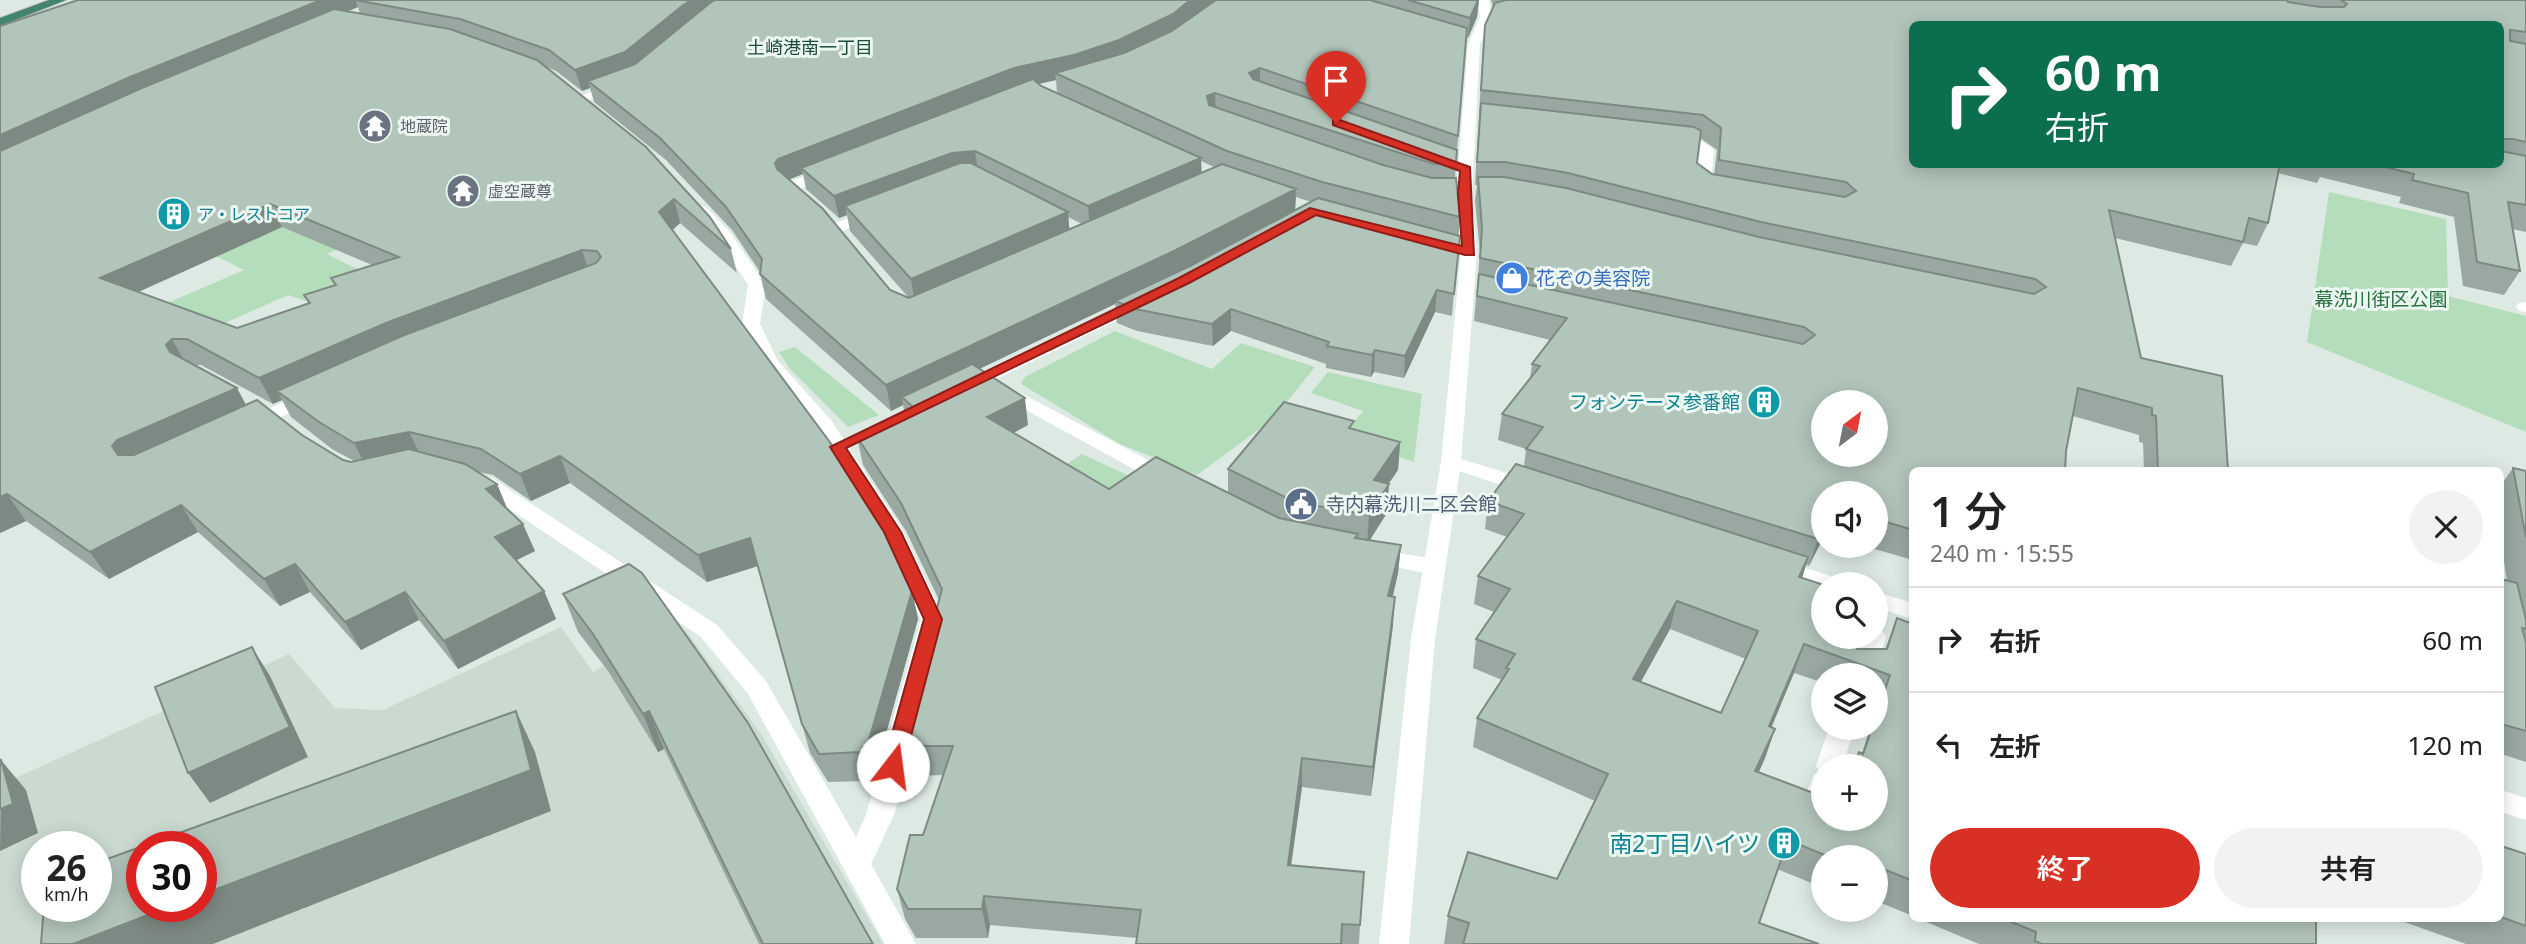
<!DOCTYPE html>
<html lang="ja">
<meta charset="utf-8">
<style>
:root{--surface:#fff;--page:#f2f2f2;--text:#222;--muted:#767676;--line:#e0e0e0;--accent:#d93025}
body{margin:0;font-family:"Noto Sans","Noto Sans JP",sans-serif;background:var(--page);color:var(--text);height:100vh;display:flex;flex-direction:column;font-size:26px;white-space:nowrap}
*{box-sizing:border-box;margin:0}
p{font-size:23px;color:var(--muted)}
.icon{flex:none;width:38px;height:38px;fill:none;stroke:currentColor;stroke-width:2;stroke-linecap:round;stroke-linejoin:round}
.map{position:relative;flex:1;overflow:hidden}
.sheet{position:absolute;left:1909px;top:467px;width:595px;height:455px;display:flex;flex-direction:column;background:var(--surface);border-radius:10px;box-shadow:0 4px 18px #0003}
.sheet>*{flex:none}
.hud{position:absolute;left:1909px;top:21px;width:595px;height:147px;border-radius:10px;box-shadow:0 4px 18px #0003;background:#0b6e4f;color:#fff;overflow:hidden}
.needle{width:46px;rotate:32deg}
.tools{position:absolute;left:1811px;top:390px;display:grid;gap:14px}
.tools a{display:grid;place-items:center;width:77px;height:77px;border-radius:50%;background:var(--surface);box-shadow:0 4px 18px #0003;font-size:35px}
.speed{position:absolute;left:21px;top:831px;display:flex;gap:14px;font-size:35px;font-weight:700;text-align:center}
.speed>*{display:grid;place-content:center;width:91px;height:91px;border-radius:50%;background:var(--surface);box-shadow:0 4px 18px #0003;line-height:1}
.speed small{font-size:18px;font-weight:400}
.speed .limit{border:10px solid #d22;background:#fff;color:#111}
.pin{position:absolute;display:grid;place-items:center;width:60px;height:60px;color:#fff;margin:-72px -30px;border-radius:50% 50% 50% 0;rotate:-45deg;box-shadow:0 0 7px #0007}
.pin .icon{rotate:45deg}
.me{position:absolute;width:77px;margin:-38px;rotate:15deg;stroke-linejoin:round;filter:drop-shadow(0 0 5px #0008)}
.turn{display:flex;align-items:center;gap:24px;height:147px;padding:0 21px;font-size:32px}
.turn .icon{width:91px;height:91px;stroke-width:2.5}
.turn b{display:block;font-size:49px;line-height:60px}
.round{display:grid;place-items:center;flex:none;width:74px;height:74px;border-radius:37px;background:var(--page)}
.head{display:flex;align-items:center;justify-content:space-between;height:119px;padding:0 21px}
h1{font-size:42px;font-weight:600;line-height:52px}
.button{display:flex;gap:14px;margin-top:auto;padding:14px 21px}
.button a{flex:1;height:80px;border-radius:42px;background:var(--accent);color:#fff;font-size:28px;font-weight:600;line-height:80px;text-align:center}
.button a+a{background:var(--page);color:var(--text)}
ul{padding:0;list-style:none}
li{display:flex;align-items:center;gap:21px;height:105px;padding:0 21px;border-top:2px solid var(--line)}
li div{flex:1}
li b{display:block;font-size:26px}
li em{font-style:normal}
.map>svg:first-child{display:block}
.built{fill:#cbdad1;fill-rule:evenodd}
.green{fill:#b4ddbb}
.lines{fill:none;stroke-linecap:round;stroke-linejoin:round}
.trunk-casing{stroke:#bcc4c1;stroke-width:2}
.minor{fill:#fff;fill-rule:evenodd}
.tertiary{fill:#fff;fill-rule:evenodd}
.trunk{fill:#43846f;fill-rule:evenodd}
.wall{fill:#99a9a1;fill-rule:evenodd}
.shaded-wall{fill:#7d8a83}
.building{fill:#b2c5bb;stroke:#7d8a83;stroke-width:2;fill-rule:evenodd}
.route{fill:#d93025;stroke:#8d1f18;stroke-width:2}
.labels{text-anchor:middle;dominant-baseline:central;stroke-width:6;stroke-linejoin:round;paint-order:stroke}
.far-worship-label{font-size:16px;fill:#5b616d;stroke:#edf7f1;text-anchor:start}
.far-culture-label{font-size:16px;fill:#0d838f;stroke:#edf7f1;text-anchor:start}
.far-neighbourhood-label{font-size:18px;fill:#194c3b;stroke:#edf7f1}
.shop-label{font-size:19px;fill:#366cbe;stroke:#edf7f1;text-anchor:start}
.park-label{font-size:19px;fill:#26723c;stroke:#edf7f1}
.culture-label{font-size:19px;fill:#0d838f;stroke:#edf7f1;text-anchor:end}
.service-label{font-size:19px;fill:#4e5e75;stroke:#edf7f1;text-anchor:start}
.near-culture-label{font-size:23px;fill:#0d838f;stroke:#edf7f1;text-anchor:end}
</style>
<div class="map">
<svg width="2526" height="944" viewBox="0 0 2526 944">
<rect width="100%" height="100%" fill="#ddeae3"/>
<path class="built" d="M561,627L593,672L673,628L686,631L760,732L883,944H0V785L289,654L335,708L383,710ZM37,847H96V906H37ZM142,847H201V906H142Z"/>
<path class="green" d="M2329,192L2446,219L2448,296L2526,316V432L2307,342Z
M305,199L390,226L327,254L379,280L320,306L288,295L214,328L156,308L244,270L200,248Z
M1115,331L1212,369L1241,343L1315,367L1273,419L1197,475L1120,444L1021,384L1025,377Z
M795,347L879,415L848,427L790,369L779,352Z
M1328,372L1422,394L1414,462L1342,437L1363,411L1311,393Z
M1082,454L1142,482L1061,540L1003,506Z"/>
<g class="lines">
<defs>
<path id="trunk" d="M49,0H66L0,26V18Z"/>
</defs>
<use href="#trunk" class="trunk-casing"/>
<path class="minor" d="M618,82L625,86L623,89L577,104L570,100Z
M1674,136C1689,138 1703,139 1714,150L1711,184L1722,192L1720,195C1711,197 1700,194 1695,186L1699,152L1669,143L1667,140Z
M830,166L835,168L838,171L835,174L801,188L815,202L813,205H801L782,187L784,184Z
M700,205L706,207L730,232L766,285L760,324L778,361L831,420L901,527L945,619L894,815L871,864L916,944H885L748,694L701,637L478,488L469,486L465,481L469,476L476,474L492,478L717,625L766,681L856,837L866,815L921,619L882,532L816,427L761,363L742,324L748,285L718,239L692,210Z
M873,209L881,214L879,217L836,233L828,228L830,225Z
M1142,296L1151,301L1148,305L970,392H956L953,388L956,384Z
M2526,302V312L2519,311L2516,307L2519,303Z
M1000,382L1173,473L1177,478L1173,483H1159L993,392L990,388L993,384Z
M312,390L319,392L322,396L319,400L256,428H242L239,424L242,420Z
M1451,456L1540,483L1543,488L1540,493L1532,495L1444,466L1441,462L1444,458Z
M1371,548L1434,559L1442,562L1445,567L1442,572L1434,575L1363,560L1360,555L1363,550Z
M1776,559L1837,578L1841,584H1824V590L1768,572L1765,567L1768,562Z
M1876,592L1913,603V619L1876,608Z
M1876,629L1883,631L1886,637L1874,676H1849L1862,637H1876Z
M1829,728H1855L1842,766H1824V817L1813,822L1803,819L1799,811L1814,774L1819,772L1816,766Z
M2501,790L2526,798V820L2501,812Z"/>
<path class="tertiary" d="M1477,0H1489L1492,17L1480,44L1472,194L1477,252L1461,462L1435,639L1409,944H1379L1411,639L1441,462L1461,252L1456,194L1468,44L1480,17Z"/>
<use href="#trunk" class="trunk"/>
</g>
<path class="wall" d="M78,0H1215L1203,9L1216,0H1479L1477,17L1468,38L1466,37L1455,178L1460,217L1452,316L1435,312L1404,378L1374,372L1371,377L1326,368V364L1231,331L1213,346L1137,331L1117,323L1115,304L979,369L1028,425L1013,433L1109,489L1228,493V469L1354,429L1400,442L1398,470L1388,484L1387,513L1370,540L1401,545L1398,573L1393,596V625L1371,796L1302,787L1291,865L1360,925L1359,944H1136L1137,938L990,925L988,938H916L905,919L897,889L923,835L944,775L907,776L900,746L939,600L906,531L863,465L857,437L905,414L903,405L891,411L766,299L760,274V272L732,230L666,160L594,102L590,88L582,91L556,71L544,66L731,249L737,273L680,223L673,230L912,591L918,619L874,776H870L869,781L828,782L810,753L758,566L707,582L570,483L531,501L493,475L478,472L497,484L507,508L535,551L516,560L544,591L556,619L458,669L419,620L361,650L310,592L280,606L198,532L109,579L26,521L0,533V26ZM358,7L360,14L348,11ZM1056,80L1057,93L1038,84ZM1201,161L1214,167L1201,173ZM803,174L806,189L839,218L847,215L850,231L908,297L890,290L789,179ZM1296,197L1311,202L1295,210ZM1068,217L1082,224L1069,229ZM282,227L372,265L331,278L334,285L304,295L308,303L237,328L138,292ZM194,365H201L273,404L282,400L291,417L332,449L354,461L351,462L343,460L302,435L246,405Z
M1491,0H2526V232L2512,229L2520,271L2504,295L2463,286L2454,217L2399,203L2401,197L2320,177L2317,183L2278,173L2268,223L2257,246L2243,243L2231,266L2115,238L2141,358L2228,471H2144L2143,443L2139,442V435L2073,416L1913,471V560L1864,546H1876V494H1824V536L1809,566L1806,565L1802,578L1857,649H1885L1897,618L1913,624V916L1876,901V858H1824V888L1777,869L1759,923L1819,944H1444L1448,916L1557,879L1595,801L1473,747L1477,718L1502,680L1473,668L1476,639L1494,612L1474,604L1478,576L1507,537L1485,529L1488,501L1524,466L1526,449L1498,440L1502,414L1530,379L1532,364L1550,340L1474,321L1480,252L1475,200L1477,185H1475L1483,45L1485,25L1493,7ZM2501,24V164H1913ZM1700,138L1717,150L1714,175L1697,163ZM1670,629L1746,659L1721,713L1641,682ZM1794,673L1824,683V676H1876V703L1879,704L1876,711V728H1870L1862,753L1876,819L1758,773L1765,758L1775,729L1771,727Z
M2513,468L2526,471V762L2501,754V579L2507,581L2501,541V485Z
M563,594L873,944H759L664,749L658,752L608,671L578,632Z
M2501,846L2526,854V944H2466L2396,919H2501Z
M1919,919H2316V944H1979Z"/>
<path class="shaded-wall" d="M321,0H375H355L358,7L141,99L0,163V135L130,77Z
M691,0H734L630,73L588,81L590,88L582,91L575,70Z
M1190,0H1215L1174,34L1120,61L1055,73L1056,80L1016,89L801,168L803,174L783,182L780,186L775,163L778,159Z
M1478,0H1479L1477,17L1468,38L1470,18Z
M1260,68V89L1249,73Z
M1215,93L1216,115L1207,118V96Z
M975,151L978,171L845,206L847,215L839,218L834,196L952,153Z
M1201,158L1202,179L1090,228L1088,206Z
M1296,189L1295,212L1177,275L1115,301V304L908,403L902,397L903,405L891,411L886,385Z
M674,199L680,223L666,235L659,212Z
M270,204L282,227L114,303L100,278Z
M1068,212L1070,237L915,305L911,279Z
M582,250L590,275L277,391L282,400L273,404L259,378L386,323Z
M1437,290L1435,312L1404,378L1405,356Z
M1231,309V331L1213,346L1212,324Z
M172,339L186,364L180,371L166,345Z
M1375,350L1374,372L1371,377L1372,355Z
M237,388L251,414L129,472L112,446L117,440Z
M1025,398L1028,425L991,445L987,417Z
M409,432L422,458L367,469L354,443Z
M1400,442L1398,470L1372,508L1374,480Z
M560,456L570,483L531,501L520,474Z
M497,484L508,511L486,489Z
M1389,484L1387,513L1367,544L1369,515Z
M7,494L26,521L0,533V497Z
M181,505L198,532L109,579L90,552Z
M523,524L535,551L507,565L495,537Z
M1824,527V536L1809,566L1818,539Z
M750,538L758,566L707,582L698,555Z
M1401,545L1398,573L1386,625L1388,596Z
M1808,557L1800,586L1799,577Z
M295,564L310,592L280,606L264,579Z
M544,591L556,619L458,669L444,641Z
M912,591L918,619L874,776L867,747Z
M405,592L419,620L361,650L345,622Z
M1395,597L1393,625L1371,796L1373,767Z
M1677,601L1670,629L1626,708L1633,679Z
M1804,644L1794,673L1760,755L1769,726Z
M252,647L270,676L308,757L210,803L188,773Z
M516,711L535,752L551,811L213,944H73L171,906H201V895Z
M649,711L664,749L658,752L643,714Z
M1775,729L1765,758L1746,801L1755,771Z
M863,747L870,776L869,781L862,752Z
M1302,758V787L1287,894L1288,865Z
M1,760L26,790L38,833L0,851Z
M984,896L990,925L988,938L982,909Z"/>
<path class="building" d="M78,0H321L130,77L0,135V26Z
M355,0H691L682,6L625,52L575,70L549,50L460,19Z
M715,0H1190L1173,14L1119,40L1074,55L1014,68L778,159L775,163L777,169L823,209L890,290L909,298L1222,164L1296,189L1176,250L886,385L760,274L762,259L726,207L660,138L588,81L635,64L710,3Z
M1216,0H1370L1467,28L1458,136L1260,68L1249,73L1253,79L1457,150L1456,163L1434,164L1215,93L1207,96L1209,105L1383,165L1432,178H1456L1460,217L1322,182L1227,151L1055,73L1124,53L1172,31Z
M1408,0H1478L1470,18Z
M1506,0H2287L2288,2L2320,7H2344L2347,4L2341,0H2526V32L2510,30V41L2526,44V142L2513,139H2501V24H1913V164H2280L2268,223L2249,218L2243,242L2109,210L2141,358L2222,376L2228,471H2158L2156,416L2152,415V408L2078,388L2066,451L2065,471H1913V530L1876,519V494H1824V527L1818,539L1526,449L1543,427L1502,414L1540,366L1532,364L1567,318L1477,296L1479,274L1803,344L1815,335L1804,327L1480,258L1482,228L1478,177H1504L1566,188L1759,237L2034,294L2046,287L2035,279L1761,222L1568,173L1505,162H1477L1481,103L1694,127L1701,131L1697,163L1712,174L1845,197L1856,191L1846,182L1719,160L1721,128L1703,115L1481,90L1485,25L1495,3ZM1824,402H1876V455H1824Z
M334,9L450,29L537,60L646,147L710,217L731,249L674,199L659,212L835,449L837,448L874,506L912,591L867,747H863L862,752L819,754L802,724L750,538L698,555L560,456L520,474L481,449L409,432L354,443L319,422L277,391L402,336L596,263L601,257L597,251L582,250L386,323L259,378L187,339H172L166,345L170,352L237,388L117,440L112,446L118,455H134L257,400L302,435L343,460L351,462L409,449L465,464L497,484L486,489L523,524L495,537L544,591L444,641L405,592L345,622L295,564L264,579L181,505L90,552L7,494L0,497V151L142,88ZM270,204L399,257L331,278L336,285L304,295L310,303L237,328L100,278Z
M1033,79L1041,86L1201,158L1088,206L975,151L952,153L834,196L801,168Z
M2501,151L2526,156V205L2508,202L2520,271L2477,262L2468,193L2412,180L2414,174L2373,164H2501Z
M960,163H971L1068,212L911,279L845,206Z
M1318,198L1460,236L1454,294L1437,290L1405,356L1375,350L1372,355L1327,346L1329,342L1231,309L1212,324L1135,309L1115,301L1190,266Z
M972,364L1025,398L987,417L1109,489L1156,457L1279,518L1358,534L1355,538L1401,545L1388,596L1395,597L1373,767L1302,758L1288,865L1364,872L1360,925L1342,924L1341,944H1136L1141,910L984,896L982,909H908L897,889L910,835H923L953,746H900L942,589L901,503L857,437L915,409L902,397Z
M1284,402L1354,421L1349,428L1400,442L1374,480L1389,484L1369,515L1295,502L1228,469Z
M1516,464L1808,557L1799,577L1824,585V637H1861L1857,649H1887L1897,618L1913,624V881L1881,868L1879,876L1876,875V858H1832L1788,840L1759,923L1819,944H1463L1469,923L1448,916L1468,852L1557,879L1608,774L1477,718L1509,669L1506,668L1515,654L1476,639L1510,589L1478,576L1524,514L1488,501ZM1677,601L1758,631L1721,713L1633,679ZM1804,644L1890,675L1876,715V728H1872L1863,754L1859,752L1853,766H1876V819H1824V797L1755,771L1775,729L1769,726Z
M2513,468L2526,471V538Z
M629,564L642,573L748,723L873,944H763L649,711L643,714L593,634L563,594Z
M2501,579L2517,583L2526,620V629L2522,628L2526,643V731L2501,724Z
M252,647L290,727L188,773L155,687Z
M516,711L531,770L201,895V847H142V906H171L73,944H41L44,906H96V863Z
M1,760L13,804L0,809V761Z
M2501,846L2526,854V926L2501,917Z
M2004,919H2316V944H2042L2035,941L2036,932Z"/>
<path class="route" d="M1333,120H1340L1470,167L1474,255H1465L1316,215L1189,283L846,448L901,532L942,619L903,766L900,772L893,774L886,772L883,766L924,619L884,532L830,447L1179,278L1310,208L1462,246L1458,194L1460,171L1333,125Z"/>
<defs>
<symbol id="temple-disc" viewBox="-11 -11 22 22"><circle r="9.5" fill="#6b7280" stroke="#edf7f1"/><path d="M0-6L5-2H3V0L6.5 2.5H4V6H1.5V3h-3V6H-4V2.5H-6.5L-3 0V-2H-5Z" fill="#fff"/></symbol>
<symbol id="building-disc" viewBox="-11 -11 22 22"><circle r="9.5" fill="#0f9aa8" stroke="#edf7f1"/><path d="M-4-6H4V6H1V3H-1V6H-4ZM-2.5-4.3h1.7v1.8h-1.7ZM.8-4.3h1.7v1.8H.8ZM-2.5-1h1.7V.8h-1.7ZM.8-1h1.7V.8H.8Z" fill="#fff"/></symbol>
<symbol id="shop-disc" viewBox="-11 -11 22 22"><circle r="9.5" fill="#3f7fe0" stroke="#edf7f1"/><path d="M-5-2.5h2.3a2.7 3.5 0 0 1 5.4 0H5L5.5 6h-11ZM-1.5-2.5h3a1.5 2.3 0 0 0-3 0Z" fill="#fff"/></symbol>
<symbol id="civic-disc" viewBox="-11 -11 22 22"><circle r="9.5" fill="#5c6f8a" stroke="#edf7f1"/><path d="M-.6-6.5H3V-4.5H.6V-3L4-1V1h2V6H-6V1h2V-1L-.6-3ZM-1.2 2.5V6h2.4V2.5Z" fill="#fff"/></symbol>
</defs>
<g fill-rule="evenodd">
<use href="#temple-disc" x="356" y="107" width="38" height="38"/>
<use href="#temple-disc" x="444" y="172" width="38" height="38"/>
<use href="#building-disc" x="155" y="195" width="38" height="38"/>
<use href="#shop-disc" x="1493" y="259" width="38" height="38"/>
<use href="#building-disc" x="1745" y="383" width="38" height="38"/>
<use href="#civic-disc" x="1282" y="485" width="38" height="38"/>
<use href="#building-disc" x="1765" y="824" width="38" height="38"/>
</g>
<g class="labels">
<g class="far-worship-label">
<text x="400" y="126">地蔵院</text>
<text x="488" y="191">虚空蔵尊</text>
</g>
<g class="far-culture-label">
<text x="198" y="214">ア・レストコア</text>
</g>
<g class="far-neighbourhood-label">
<text x="810" y="47">土崎港南一丁目</text>
</g>
<g class="shop-label">
<text x="1536" y="278">花ぞの美容院</text>
</g>
<g class="park-label">
<text x="2381" y="299">幕洗川街区公園</text>
</g>
<g class="culture-label">
<text x="1740" y="402">フォンテーヌ参番館</text>
</g>
<g class="service-label">
<text x="1326" y="504">寺内幕洗川二区会館</text>
</g>
<g class="near-culture-label">
<text x="1760" y="843">南2丁目ハイツ</text>
</g>
</g>
</svg>
<div class="tools">
<a><svg class="needle" viewBox="-14 -14 28 28"><path d="M0-13l5 13h-10z" fill="#e53935"/><path d="M0 13l5-13h-10z" fill="#767676"/></svg></a>
<a><svg class="icon" aria-label="sound" viewBox="0 0 24 24"><path d="M4 9h4l5-4v14l-5-4H4zM17 9q2 3 0 6"/></svg></a>
<a><svg class="icon" aria-label="search" viewBox="0 0 24 24"><circle cx="10" cy="10" r="6"/><path d="M15 15l6 6"/></svg></a>
<a><svg class="icon" aria-label="layers" viewBox="0 0 24 24"><path d="M12 4l9 5-9 5-9-5zM3 14l9 5 9-5"/></svg></a>
<a>+</a>
<a>−</a>
</div>
<div class="speed"><div>26<small>km/h</small></div><div class="limit">30</div></div>
<div class="pin" style="left:1336px;top:123px;background:#d93025"><svg class="icon" aria-label="arrive" viewBox="0 0 24 24"><path d="M6 21V4h12l-3 4 3 4H6"/></svg></div>
<svg class="me" style="left:893px;top:766px" viewBox="-20 -20 40 40"><circle r="19" fill="#fff"/><path d="M0-13L10 11 0 6-10 11z" fill="#d93025"/></svg>
<div class="hud">
<div class="turn"><svg class="icon" aria-label="right" viewBox="0 0 24 24"><path d="M7 20v-9h11M14 6l5 5-5 5"/></svg><div><b>60 m</b>右折</div></div>
</div>
<section class="sheet">
<div class="head"><div><h1>1 分</h1><p>240 m · 15:55</p></div><a class="round"><svg class="icon" aria-label="close" viewBox="0 0 24 24"><path d="M6 6l12 12M18 6L6 18"/></svg></a></div>
<ul>
<li><svg class="icon" aria-label="right" viewBox="0 0 24 24"><path d="M7 20v-9h11M14 6l5 5-5 5"/></svg><div><b>右折</b></div><em>60 m</em></li>
<li><svg class="icon" aria-label="left" viewBox="0 0 24 24"><path d="M17 20v-9H6M10 6l-5 5 5 5"/></svg><div><b>左折</b></div><em>120 m</em></li>
</ul>
<div class="button"><a>終了</a><a>共有</a></div>
</section>
</div>
